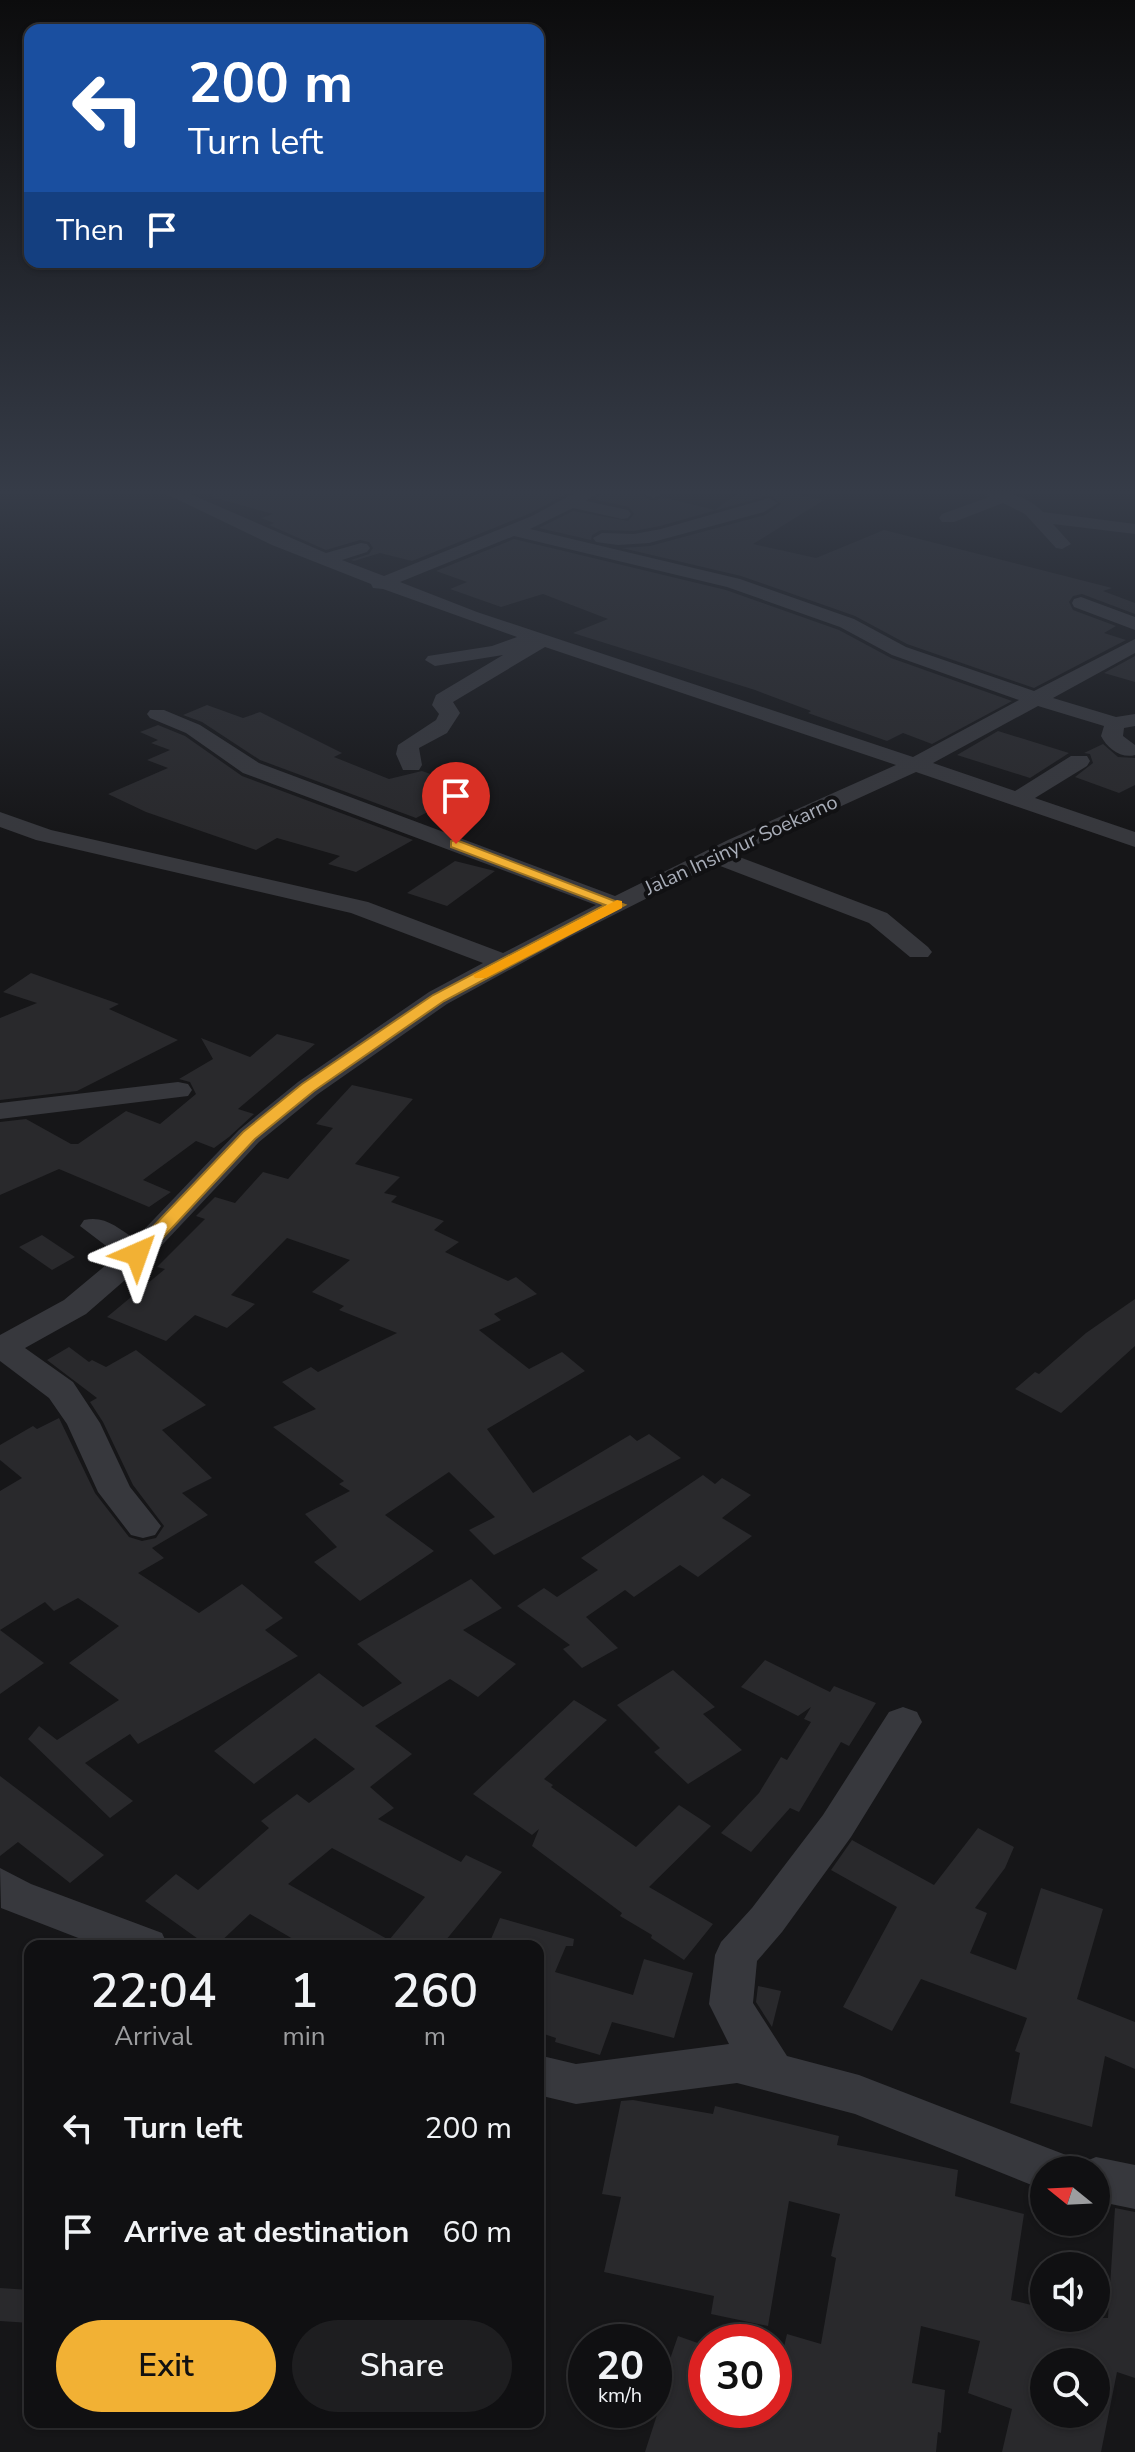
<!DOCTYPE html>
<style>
:root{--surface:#101012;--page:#1e1e20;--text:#f1f3f6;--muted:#9c9d9f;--line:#303032;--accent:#f2b134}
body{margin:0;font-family:"Nunito Sans",sans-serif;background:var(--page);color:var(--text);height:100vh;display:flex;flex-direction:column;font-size:30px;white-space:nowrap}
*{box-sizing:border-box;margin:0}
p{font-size:26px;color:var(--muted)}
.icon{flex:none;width:44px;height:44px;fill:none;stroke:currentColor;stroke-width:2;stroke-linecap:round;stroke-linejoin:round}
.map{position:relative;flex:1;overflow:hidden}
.sheet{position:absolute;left:24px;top:1940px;width:520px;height:488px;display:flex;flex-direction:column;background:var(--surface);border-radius:16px;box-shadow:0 2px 6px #0004,0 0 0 2px var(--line)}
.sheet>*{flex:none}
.guide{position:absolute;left:24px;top:24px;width:520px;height:244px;border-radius:16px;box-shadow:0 2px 6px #0004,0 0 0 2px var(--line);background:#1a4fa0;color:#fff;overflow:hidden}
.needle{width:52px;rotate:288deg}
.buttons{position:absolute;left:1030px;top:2156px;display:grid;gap:16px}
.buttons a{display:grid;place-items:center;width:80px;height:80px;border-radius:50%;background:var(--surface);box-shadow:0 2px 6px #0004,0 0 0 2px var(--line);font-size:40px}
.speed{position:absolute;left:568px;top:2324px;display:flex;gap:16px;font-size:40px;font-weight:700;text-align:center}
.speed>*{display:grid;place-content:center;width:104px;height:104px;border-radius:50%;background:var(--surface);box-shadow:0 2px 6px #0004,0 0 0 2px var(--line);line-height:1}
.speed small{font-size:20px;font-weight:400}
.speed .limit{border:12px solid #d22;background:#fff;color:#111}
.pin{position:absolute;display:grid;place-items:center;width:68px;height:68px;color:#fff;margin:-82px -34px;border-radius:50% 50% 50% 0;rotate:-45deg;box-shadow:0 0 8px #0007}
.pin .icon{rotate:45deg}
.me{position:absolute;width:88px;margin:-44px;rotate:43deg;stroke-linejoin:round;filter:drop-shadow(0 0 6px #0008)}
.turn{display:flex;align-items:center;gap:28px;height:168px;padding:0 32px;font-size:36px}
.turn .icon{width:104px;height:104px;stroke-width:2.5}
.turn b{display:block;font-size:56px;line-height:68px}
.then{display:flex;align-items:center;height:76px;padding:0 32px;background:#0003;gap:16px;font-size:30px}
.eta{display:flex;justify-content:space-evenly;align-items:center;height:136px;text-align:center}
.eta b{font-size:48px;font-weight:600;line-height:56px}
.primary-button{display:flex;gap:16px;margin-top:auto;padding:16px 32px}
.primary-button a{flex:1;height:92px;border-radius:48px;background:var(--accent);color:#111;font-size:32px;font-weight:600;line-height:92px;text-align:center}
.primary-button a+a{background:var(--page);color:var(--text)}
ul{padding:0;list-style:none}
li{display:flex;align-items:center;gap:24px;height:104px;padding:0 32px}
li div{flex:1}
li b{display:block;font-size:30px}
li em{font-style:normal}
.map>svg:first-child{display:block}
.building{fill:#29292c;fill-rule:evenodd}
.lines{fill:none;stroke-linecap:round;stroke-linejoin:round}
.minor{fill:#37383d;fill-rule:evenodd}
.route{fill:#f2b134;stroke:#9d7322;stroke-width:2}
.slow{fill:#f59e0b}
.labels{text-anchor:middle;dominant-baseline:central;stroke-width:8;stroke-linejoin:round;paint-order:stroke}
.street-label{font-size:20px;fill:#a8adb8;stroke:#111113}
</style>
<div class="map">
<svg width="1135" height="2452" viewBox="0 0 1135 2452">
<rect width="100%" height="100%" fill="#161618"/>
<path class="building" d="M213,490H564L570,492L531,513L412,561L380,553L354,561L351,560L369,554L373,548L369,542L360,540L326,550L269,525L274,523L261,518L273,514L212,497Z
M611,490H631L653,501L662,497L715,510L741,490L776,493L781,491L824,500L753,544L816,558L884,530L1112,588L1103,591L1135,603V614L1082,594L1073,596L1069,602L1073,610L1116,626L1104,633L1126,640L1034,688L907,644L855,616L741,576L622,548L650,546L765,515L781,504L770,495L660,526L634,531L601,530L592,535L591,540L539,528L573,511L628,521L634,514L629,507L593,499Z
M514,539L726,590L839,630L891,658L1012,701L932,744L903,733L887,741L808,713L811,711L755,690L573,633L608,619L543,594L501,607L450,589L467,582L436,571Z
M1135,656V682L1104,673Z
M207,705L243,718L260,712L342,753L334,757L389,779L422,771L464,786L443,795L453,799L416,818L260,760L202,722L183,715Z
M158,725L185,736L242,776L413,840L356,872L328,864L340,856L277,838L256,850L146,812L108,794L168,768L147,760L170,750L151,743L158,740L140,732Z
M998,731L1069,753L1030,778L957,755Z
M1103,744L1118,757L1135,758V785L1119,793L1075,777L1093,763L1090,754L1084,753Z
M455,861L495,871L447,906L407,893Z
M31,973L119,1004L109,1009L178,1040L77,1091L0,1100V1018L37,1003L3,992Z
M277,1034L315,1044L238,1109L254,1114L229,1137L214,1148L196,1141L143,1180L171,1192L149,1207L59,1169L0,1195V1122L26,1119L71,1144H78L126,1111L160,1124L196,1094L190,1082L179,1079L213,1059L201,1038L250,1057Z
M352,1085L413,1099L355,1164L400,1177L384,1193L397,1196L391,1202L444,1221L434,1230L459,1242L445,1252L508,1281L516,1277L537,1294L494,1314L501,1320L479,1330L529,1369L562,1352L585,1371L487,1429L533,1493L630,1435L637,1441L649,1434L681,1458L494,1555L469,1530L495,1517L449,1472L385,1515L434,1551L360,1601L314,1562L337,1547L305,1514L350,1491L339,1484L344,1481L273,1427L316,1409L282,1382L311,1367L318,1372L397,1333L339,1310L344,1306L312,1292L350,1260L287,1238L231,1295L255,1304L227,1328L195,1315L166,1341L107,1317L165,1269L157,1267L205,1219L196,1216L215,1197L235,1203L263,1172L288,1179L333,1128L316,1124Z
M42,1235L75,1257L52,1270L19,1247Z
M1135,1299V1346L1061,1413L1015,1389L1035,1372L1039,1374L1086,1333Z
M69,1347L89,1362L92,1360L106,1367L136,1350L206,1405L162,1430L212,1478L182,1493L208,1515L152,1548L164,1558L138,1573L199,1613L242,1584L283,1618L265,1630L298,1656L138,1744L130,1734L85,1763L133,1801L110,1818L28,1739L39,1726L57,1740L119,1700L69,1663L119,1626L78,1598L54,1611L45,1602L0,1630L44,1663L0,1694V1491L22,1478L0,1460V1445L33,1426L37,1429L59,1418L95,1493L129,1537L142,1541L156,1538L164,1526L133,1485L103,1422L90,1402L97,1398L47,1360Z
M703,1475L715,1484L722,1478L751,1495L722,1518L752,1536L698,1577L680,1565L634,1597L625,1590L586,1617L618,1648L582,1668L563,1649L570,1645L517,1606L544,1588L557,1597L598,1570L581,1558Z
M471,1579L502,1608L463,1630L516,1664L478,1697L450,1679L375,1726L412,1754L370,1787L394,1808L378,1819L461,1862L466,1855L502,1872L441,1946H305L250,1914L216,1946H208L145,1901L176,1874L198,1890L269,1828L261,1821L297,1794L309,1803L355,1769L315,1738L254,1784L214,1751L319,1673L363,1707L402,1683L357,1644ZM332,1848L425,1897L389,1940L288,1884Z
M765,1660L830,1692L834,1686L876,1703L849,1746L841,1742L799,1812L790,1808L751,1852L721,1833L759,1793L781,1757L787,1760L811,1722L804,1719L811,1707L798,1716L741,1687Z
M673,1670L715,1707L703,1714L742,1750L688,1784L654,1752L660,1748L617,1705Z
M574,1700L607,1720L544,1779L553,1785L551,1787L636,1847L679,1805L711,1826L649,1887L713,1924L684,1960L651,1938L652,1935L620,1916L622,1913L532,1846L539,1829L532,1835L473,1794Z
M0,1776L104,1855L70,1883L18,1842L0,1856Z
M978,1828L1014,1847L1005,1868L975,1908L987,1913L970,1953L1016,1970L1041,1888L1103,1909L1077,1999L1135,2022V2069L1105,2056L1092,2127L1010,2103L1020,2053L1015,2051L1027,2018L921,1979L892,2031L843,2007L897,1907L831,1870L852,1840L934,1885Z
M500,1918L574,1939L573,1946H566L555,1972L633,1995L644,1959L693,1973L674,2038L612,2022L600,2055L555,2042L556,2038L538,2032V1946H488Z
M758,1986L781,1991L772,2027L756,2002Z
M633,2100L713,2114L715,2106L839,2136L837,2145L958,2170L955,2196L1024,2214L1011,2300L1044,2308V2318H1108L1115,2208L1135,2212V2378L1117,2372L1101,2452H1002L1012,2409L968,2393L980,2341L921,2326L912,2383L945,2390L941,2433L938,2432L936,2452H645L665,2390L660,2388L678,2336L706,2346V2410H774V2389L787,2334L821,2344L836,2258L831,2256L840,2214L789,2201L768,2326L711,2314L714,2296L604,2272L621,2197L602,2194L621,2101ZM1054,2349L1096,2362V2414H1044V2357L1052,2359Z
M0,2288L30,2290V2323L0,2321Z"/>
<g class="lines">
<path class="minor" d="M158,490H181L326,553L361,543L367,544L370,548L367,552L342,560L384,576L532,516L580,490H601L586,501L628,510L631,514L628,518L622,519L573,508L530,529L740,579L854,619L906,647L1034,691L1135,639V653L1053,698L1116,717L1135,714V726L1124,728L1123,736L1135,745V755C1121,759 1107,748 1101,736L1104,726L1038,706L933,763L1015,791L1071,756H1087L1090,761L1087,766L1035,798L1135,832V847L916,772L734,855L887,913L928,947L932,952L928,957H910L869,923L715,864L566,939L447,1004L318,1094L259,1142L148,1260L86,1314L25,1348L73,1382L100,1423L130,1487L161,1526L155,1535L143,1538L131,1535L98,1492L67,1424L49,1398L0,1361V1335L64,1300L118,1255L80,1226L84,1220C105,1215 118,1228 135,1239L239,1130L298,1082L429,992L483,963L351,913L36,840L0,827V812L51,830L368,902L503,953L596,905L243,773L186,733L150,718L147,714L150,710H164L200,725L259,763L615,896L728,840L896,765L545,647L453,702L460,713L447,733L419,748L422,765L419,770H403L396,754L398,745L436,720L439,714L432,705L436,695L503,655L435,666L425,660L428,656L492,646L517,637L383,589L373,588L371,584L272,545ZM514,536L727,587L840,627L892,655L1019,700L913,757L477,612L400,582Z
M634,490H661L662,493L654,498Z
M980,490C1002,490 1027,495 1043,512L1135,524V534L1053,524L1071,544L1062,549L1056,548L1025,514L1003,503L954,522H942L939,518L942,514L989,497Z
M769,498L778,503L764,512L649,543L618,545L596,542L593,538L602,533L634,534L661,529Z
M1081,597L1135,617V630L1074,607L1072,603L1074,599Z
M178,1082L188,1084L192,1090L188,1096L0,1119V1103Z
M903,1707L917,1712L922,1722L851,1837L782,1932L757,1961L753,2003L787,2056L859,2075L1066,2155L1072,2170H1044V2190L855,2114L737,2083L576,2104L538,2095V2055L576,2064L729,2044L709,2004L715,1955L721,1942L752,1908L823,1815L889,1712Z
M0,1868L31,1884L162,1933L168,1946H99L1,1908Z
M1096,2157L1135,2165V2209L1096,2201V2170H1077L1079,2164Z"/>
</g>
<linearGradient id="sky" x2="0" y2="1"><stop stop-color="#0c0c0d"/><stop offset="0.59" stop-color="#363c48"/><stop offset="1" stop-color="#363c48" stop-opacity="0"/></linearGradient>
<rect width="1135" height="834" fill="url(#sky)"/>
<path class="route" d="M456,840L625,905L444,1001L314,1091L255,1139L144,1258H131L128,1254L131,1250L243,1132L302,1084L433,995L605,905L451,847V841Z"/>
<path class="slow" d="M617,900L622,901V908L486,978H475L473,975Z"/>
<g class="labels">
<g class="street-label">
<text transform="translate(741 845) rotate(-25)">Jalan Insinyur Soekarno</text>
</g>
</g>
</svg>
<div class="buttons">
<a><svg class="needle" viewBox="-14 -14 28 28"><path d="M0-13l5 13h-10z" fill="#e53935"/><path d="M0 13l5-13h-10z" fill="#9c9d9f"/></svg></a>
<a><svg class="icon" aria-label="sound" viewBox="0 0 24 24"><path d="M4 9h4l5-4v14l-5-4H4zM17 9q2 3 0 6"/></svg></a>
<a><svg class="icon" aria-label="search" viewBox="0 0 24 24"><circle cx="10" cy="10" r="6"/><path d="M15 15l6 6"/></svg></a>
</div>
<div class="speed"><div>20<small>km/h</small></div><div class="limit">30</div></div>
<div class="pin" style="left:456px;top:844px;background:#d93025"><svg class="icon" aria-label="arrive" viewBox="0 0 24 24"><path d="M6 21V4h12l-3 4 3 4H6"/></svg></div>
<svg class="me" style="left:137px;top:1254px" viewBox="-20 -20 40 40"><path d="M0-17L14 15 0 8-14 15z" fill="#f2b134" stroke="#fff" stroke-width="4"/></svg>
<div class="guide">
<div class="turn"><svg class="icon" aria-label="left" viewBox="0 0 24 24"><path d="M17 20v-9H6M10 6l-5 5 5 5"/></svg><div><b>200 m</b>Turn left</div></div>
<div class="then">Then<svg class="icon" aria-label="arrive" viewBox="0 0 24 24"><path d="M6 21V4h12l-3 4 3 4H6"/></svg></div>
</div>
<section class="sheet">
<div class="eta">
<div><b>22:04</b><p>Arrival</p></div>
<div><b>1</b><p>min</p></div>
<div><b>260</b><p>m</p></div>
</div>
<ul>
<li><svg class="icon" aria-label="left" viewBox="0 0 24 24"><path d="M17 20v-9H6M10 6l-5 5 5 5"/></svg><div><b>Turn left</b></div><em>200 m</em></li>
<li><svg class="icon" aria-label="arrive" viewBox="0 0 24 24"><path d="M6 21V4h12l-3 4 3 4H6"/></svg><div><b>Arrive at destination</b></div><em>60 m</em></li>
</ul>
<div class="primary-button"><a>Exit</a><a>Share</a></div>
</section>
</div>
